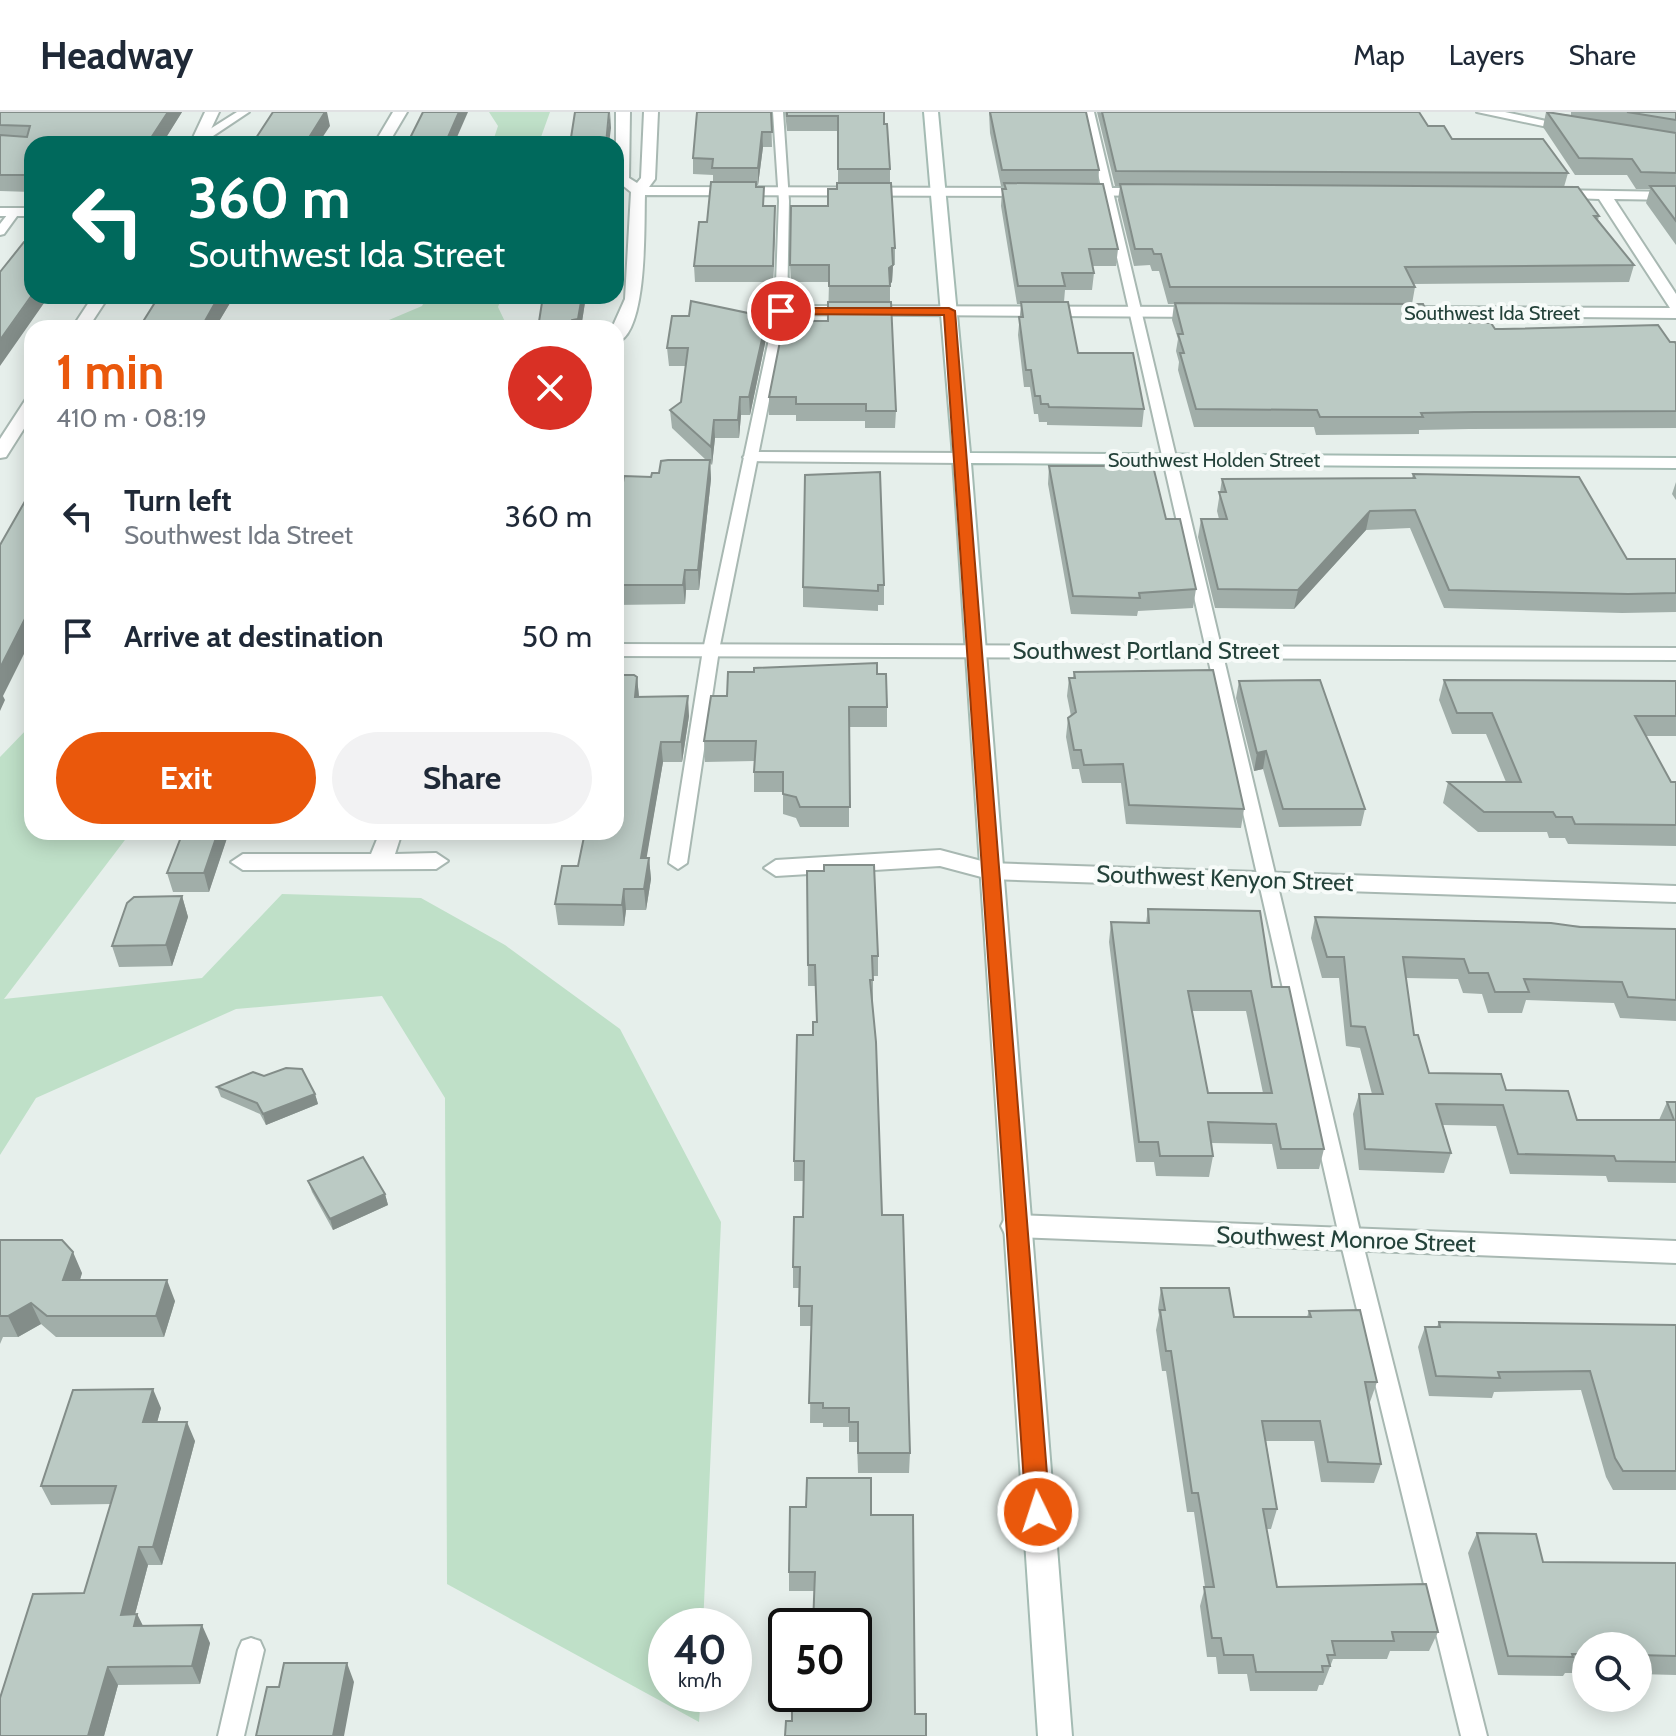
<!DOCTYPE html>
<meta charset="utf-8">
<style>
:root{--surface:#fff;--page:#f2f2f3;--text:#1f2937;--muted:#747a83;--line:#e0e1e3;--accent:#ea580c}
body{margin:0;font-family:Cabin,sans-serif;background:var(--page);color:var(--text);height:100vh;display:flex;flex-direction:column;font-size:30px;white-space:nowrap}
*{box-sizing:border-box;margin:0}
p{font-size:26px;color:var(--muted)}
.icon{flex:none;width:44px;height:44px;fill:none;stroke:currentColor;stroke-width:2;stroke-linecap:round;stroke-linejoin:round}
.map{position:relative;flex:1;overflow:hidden}
.drawer{position:absolute;left:24px;top:208px;width:600px;height:520px;display:flex;flex-direction:column;background:var(--surface);border-radius:24px;box-shadow:0 4px 20px #0003}
.drawer>*{flex:none}
.top-card{position:absolute;left:24px;top:24px;width:600px;height:168px;border-radius:24px;box-shadow:0 4px 20px #0003;background:#00695c;color:#fff;overflow:hidden}
.fabs{position:absolute;left:1572px;top:1520px;display:grid;gap:16px}
.fabs a{display:grid;place-items:center;width:80px;height:80px;border-radius:50%;background:var(--surface);box-shadow:0 4px 20px #0003;font-size:40px}
.speed{position:absolute;left:648px;top:1496px;display:flex;gap:16px;font-size:40px;font-weight:700;text-align:center}
.speed>*{display:grid;place-content:center;width:104px;height:104px;border-radius:50%;background:var(--surface);box-shadow:0 4px 20px #0003;line-height:1}
.speed small{font-size:20px;font-weight:400}
.speed .limit{border:4px solid #111;border-radius:12px;background:#fff;color:#111}
.pin{position:absolute;display:grid;place-items:center;width:68px;height:68px;color:#fff;margin:-34px;border:4px solid #fff;border-radius:50%;box-shadow:0 2px 8px #0007}
.me{position:absolute;width:88px;margin:-44px;rotate:356deg;stroke-linejoin:round;filter:drop-shadow(0 0 6px #0008)}
.turn{display:flex;align-items:center;gap:28px;height:168px;padding:0 32px;font-size:36px}
.turn .icon{width:104px;height:104px;stroke-width:2.5}
.turn b{display:block;font-size:56px;line-height:68px}
.round{display:grid;place-items:center;flex:none;width:84px;height:84px;border-radius:42px;background:var(--page)}
.head{display:flex;align-items:center;justify-content:space-between;height:136px;padding:0 32px}
h1{font-size:48px;font-weight:800;line-height:60px;color:var(--accent)}
.action{display:flex;gap:16px;margin-top:auto;padding:16px 32px}
.action a{flex:1;height:92px;border-radius:48px;background:var(--accent);color:#fff;font-size:32px;font-weight:800;line-height:92px;text-align:center}
.action a+a{background:var(--page);color:var(--text)}
ul{padding:0;list-style:none}
li{display:flex;align-items:center;gap:24px;height:120px;padding:0 32px}
li div{flex:1}
li b{display:block;font-size:30px}
li em{font-style:normal}
header{display:flex;align-items:center;gap:48px;box-sizing:border-box;height:112px;padding:0 40px;background:var(--surface);border-bottom:2px solid var(--line)}
header strong{font-size:38px}
nav{display:flex;gap:44px;margin-inline-start:auto;font-size:28px}
.map>svg:first-child{display:block}
.green{fill:#bfe0c8}
.lines{fill:none;stroke-linecap:round;stroke-linejoin:round}
.lane-casing{stroke:#a8b8b2;stroke-width:4}
.street-casing{stroke:#a8b8b2;stroke-width:4}
.secondary-casing{stroke:#a4bbb3;stroke-width:4}
.lane{fill:#fff;fill-rule:evenodd}
.street{fill:#fff;fill-rule:evenodd}
.secondary{fill:#fff;fill-rule:evenodd}
.wall{fill:#a1aea9;fill-rule:evenodd}
.shaded-wall{fill:#838d89}
.building{fill:#bbcac4;stroke:#838d89;stroke-width:2;fill-rule:evenodd}
.route{fill:#ea580c;stroke:#983908;stroke-width:2}
.labels{text-anchor:middle;dominant-baseline:central;stroke-width:8;stroke-linejoin:round;paint-order:stroke}
.far-street-label{font-size:20px;fill:#24423a;stroke:#f7fbf9}
.street-label{font-size:24px;fill:#24423a;stroke:#f7fbf9}
</style>
<header>
<strong>Headway</strong>
<nav><a>Map</a><a>Layers</a><a>Share</a></nav>
</header>
<div class="map">
<svg width="1676" height="1624" viewBox="0 0 1676 1624">
<rect width="100%" height="100%" fill="#e6efeb"/>
<path class="green" d="M489,0H550L541,25L548,32H492L498,14Z
M427,184H502L498,195L508,216H370L422,194Z
M32,607V720H131L4,887L202,866L282,782L421,786L505,833L620,917L721,1110L703,1514H666V1582H701L699,1610L447,1472L445,986L382,884L236,897L36,986L0,1043V645L29,615Z"/>
<g class="lines">
<defs>
<path id="lane" d="M237,0H249L207,28H199V24Z
M773,0H783L789,89L787,199L719,538L687,751L678,757L669,751L703,538L775,199L779,89Z
M1084,0H1094L1362,1128L1487,1624H1461L1340,1128Z
M11,98L20,100L4,122L0,123V112Z
M251,1526L260,1529L264,1538L244,1624H218L238,1538L242,1529Z"/>
<path id="street" d="M205,0H219L204,32H190Z
M393,0H407L388,32H374Z
M616,0H630L629,66L637,71L641,66L644,0H658L655,67L649,75L1034,76L1041,80L1034,84L645,83C644,112 648,222 616,231V216H612L625,187L631,80L616,68Z
M1477,0H1505L1583,17L1576,21Z
M1074,76H1150L1157,80L1150,84L1069,83V77Z
M1550,78L1676,80V88L1614,87L1676,182V206L1388,203V197L1394,195L1670,196L1599,87L1545,85L1543,82Z
M0,96H32V104H0Z
M93,184H109L88,216H72Z
M781,194L1206,195L1214,200L1206,205L775,202V196Z
M32,286V304L6,345L0,346V327L26,287Z
M752,340L962,341L971,346L962,351L746,349L743,345Z
M616,532L1676,536V548L616,544Z
M380,720H402L395,742L436,741L448,749L436,757L243,758L231,750L243,742H371Z
M940,738L989,751L1676,774V790L989,767L940,754L776,764L764,756L776,748Z
M1015,1103L1676,1129V1151L1015,1125L1005,1122L1001,1114L1005,1106Z"/>
<path id="secondary" d="M924,0H938L970,341L1676,346V356L971,351L1072,1624H1038L952,332Z"/>
</defs>
<use href="#lane" class="lane-casing"/>
<use href="#street" class="street-casing"/>
<use href="#secondary" class="secondary-casing"/>
<use href="#lane" class="lane"/>
<use href="#street" class="street"/>
<use href="#secondary" class="secondary"/>
</g>
<path class="wall" d="M0,0H182L162,32H32V80L0,79Z
M771,0L772,35H763L758,73H756L764,94L775,111L773,170H695L694,154L707,110L713,70V63L693,62V46Z
M785,0H884V12L890,57V71L895,136V153H893L892,170L890,172V190L896,299L895,316H865V309H796V303H769V285L828,209L829,170H791L790,153L828,94L837,77L838,71V19H787Z
M989,0H1086L1099,58L1098,72L1118,137L1116,154H1092L1094,161L1092,178H1065L1064,190L1078,241L1144,297L1142,315L1047,313V310H1039L1038,302H1034L1030,275H1024L1018,223L1021,192H1017L1001,94L1002,77H1004V74H1001L990,21Z
M1097,0H1419L1428,14L1452,27L1568,61L1564,75L1599,104L1598,108L1634,153L1629,170L1413,172L1415,175L1412,192L1432,211L1670,230L1676,232V316L1469,317L1419,318V322L1316,323L1314,315H1194L1178,258L1179,250L1176,239L1178,227L1172,208L1174,192H1168L1159,159H1152L1150,153L1134,154L1118,88L1120,74H1115Z
M1546,0L1571,3V0H1676V133L1646,91L1650,77H1636L1627,63H1575L1543,15Z
M159,184H262L261,186H233L215,216H139Z
M586,184L581,216H538Z
M767,205V222L750,303H741L739,326H715L712,353L710,351L711,367L699,478H686L685,492L616,493V415L651,365L659,361L706,348L672,316L670,298L681,290L686,254H669L667,236Z
M1049,354L1166,407L1196,477L1193,496L1138,499L1137,504L1071,502L1048,372Z
M1413,362L1627,447H1676V500L1622,501L1444,496L1410,416L1366,418L1294,497L1215,496L1198,425L1201,407H1219L1217,399L1222,367L1412,366Z
M1676,370V388L1672,382Z
M884,473V493H878V499L803,495V475Z
M1074,560L1244,697L1241,716L1126,712L1121,671H1082L1079,657H1072L1066,625L1068,606L1071,604L1067,584L1069,566H1073Z
M877,562L887,595V615H849V715H800L796,706L783,702V680H754V649L705,650L704,629L727,584Z
M637,565L639,585L689,604L682,650H663L646,746H649L651,767L646,798H626L624,814L558,813L555,792L578,754Z
M1444,568L1676,569V624H1646L1671,670H1676V734L1568,732L1565,726H1549L1547,720H1478L1443,691L1448,670H1506L1486,622H1452L1439,588Z
M1239,569L1365,697L1361,714L1279,715L1263,657L1254,659L1236,586Z
M229,720L209,780H173L167,761Z
M807,759L878,844V864H873V889H872L882,1103L910,1341L909,1361H858L857,1330H849V1315H823V1311H810L811,1214H800V1176H793V1155L803,1105V1069H794V1049L813,923L816,910V874H808Z
M182,784L188,805L172,854L119,855L112,834Z
M1148,797L1272,875L1324,1037L1319,1057H1277L1272,1032L1211,1031L1213,1044L1209,1065L1156,1064L1154,1050H1136L1109,830L1111,810L1146,811ZM1192,899H1246L1263,981H1208Z
M1315,805L1676,817V909L1620,906L1614,891L1526,888L1522,901H1488L1482,882L1463,881L1458,867L1406,866L1414,923L1429,961L1506,978L1577,1008H1659L1667,990H1676V1071L1608,1070L1606,1064L1510,1062L1496,1014L1443,1013L1451,1041L1444,1061L1359,1058L1353,1002L1359,982H1372L1360,936L1346,934L1339,866H1322L1311,826Z
M217,975L315,982L318,992L266,1013L260,1002L221,985Z
M308,1069L385,1082L388,1093L333,1118L312,1080Z
M0,1128L82,1161L80,1168L175,1189L164,1225H56L41,1212L18,1225H3L0,1232Z
M1161,1176L1234,1205H1307L1309,1199L1377,1270L1370,1290H1369L1381,1352L1374,1371L1321,1370L1314,1329H1266L1277,1397L1271,1417H1266L1277,1475L1438,1520L1429,1539H1390L1387,1547H1333L1323,1573H1319L1317,1579H1250L1247,1562H1218L1216,1545H1207L1200,1494L1205,1475L1194,1400H1187L1166,1259H1162L1156,1218L1159,1203L1158,1197Z
M1439,1210L1676,1213V1378H1613L1606,1365L1581,1278L1494,1280L1492,1286L1429,1284L1418,1235L1425,1215H1437Z
M161,1296L157,1310L195,1329L162,1453H148L135,1502H137L143,1514L210,1531L200,1572L118,1573L104,1624H0L84,1481L111,1392L51,1393L41,1374Z
M871,1403L915,1602L792,1609L854,1582L814,1479H789V1460Z
M1477,1421L1543,1450L1676,1451V1563L1638,1562V1534H1586V1561H1565L1563,1564L1498,1563L1468,1441Z"/>
<path class="shaded-wall" d="M168,0H182L162,32H147Z
M325,0H327L330,14L318,32H305Z
M459,0H468L454,32H445Z
M610,0L611,16L609,32H606Z
M762,20L763,35L758,73V56Z
M775,94V111L773,170V154Z
M893,153L892,170L889,173V156Z
M32,184H49L0,254V228Z
M219,184H232L233,186L215,216H201Z
M582,184H586L581,216H579L578,207Z
M767,205V222L750,303L749,285Z
M740,285L741,303L739,326L738,308Z
M714,308L715,326L712,353L711,335Z
M710,348L711,367L699,478L698,458Z
M1370,399L1366,418L1294,497L1298,478Z
M685,458L686,478L685,492L683,473Z
M32,493V526L3,584L5,588L0,599V556Z
M637,565L639,585H635Z
M688,584L689,604L682,650L681,630Z
M661,630L663,650L643,767L641,746Z
M1266,639L1263,657L1254,659L1257,641Z
M218,720H229L209,780L204,761Z
M649,746L651,767L646,798L644,777Z
M624,777L626,798L624,814L622,793Z
M182,784L188,805L172,854L166,833Z
M315,982L318,992L266,1013L263,1002Z
M385,1082L388,1093L333,1118L330,1107Z
M73,1140L82,1161L73,1189L63,1168Z
M167,1168L175,1189L164,1225L156,1204Z
M31,1191L41,1212L18,1225L8,1204Z
M153,1277L161,1296L152,1329L143,1310Z
M187,1310L195,1329L162,1453L153,1435Z
M139,1435L148,1453L130,1521L121,1503Z
M137,1502L146,1520L134,1514Z
M202,1513L210,1531L200,1572L192,1554Z
M347,1551L354,1570L344,1624H333Z
M108,1555L118,1573L104,1624H88Z"/>
<path class="building" d="M0,0H168L147,32H32V63H0V23L27,25L30,14L0,13Z
M273,0H325L305,32H252Z
M423,0H459L445,32H407Z
M575,0H609L606,32H570Z
M697,0H771L772,20H762L758,56H712L713,47L693,46Z
M787,0H884V12H887L890,57H838V4H787Z
M990,0H1086L1099,58H1002Z
M1102,0H1419L1428,14H1444L1452,27H1543L1568,61L1116,59Z
M1547,0L1676,21V61L1641,60L1632,47L1579,46Z
M1627,0H1676V8Z
M711,70H756V75H764L763,94H775L773,154H694L699,110H707Z
M837,71H891L895,136H892L893,153L889,156L890,174H829V153H790L791,94H828V77H837Z
M1004,71L1103,72L1118,137H1089L1094,161H1062L1065,174H1018L1002,77H1006Z
M1120,72L1578,75L1599,104H1594L1634,153L1405,155L1415,175H1170L1161,142H1154L1152,137H1135Z
M1650,74H1676V109Z
M32,129V183L0,228V160L24,130H31Z
M159,184H219L201,216H139Z
M543,184H582L578,207L572,208L571,216H538Z
M691,189L767,205L749,285H740L738,308H714L711,335L670,298L681,290L688,236H667L672,204H689Z
M828,190H891L896,299H866V292H796V285H769L784,209H828Z
M1021,190H1068L1078,241H1133L1144,297L1049,295L1048,292H1041L1040,284H1035L1031,258H1026L1019,205H1023Z
M1175,191L1423,192L1432,211H1491L1495,217H1502L1658,213L1670,230H1675L1676,232V299L1474,300L1421,301L1423,305H1320L1317,298L1196,297L1180,241H1184L1178,222H1183Z
M668,348H710L698,458H685L683,473H616V415L624,364L651,365L652,361H659L661,349Z
M1049,354H1153L1166,407H1180L1196,477L1139,481L1140,486L1073,484Z
M880,360L884,473H878V479L803,475L805,363Z
M1413,362L1579,365L1627,447H1676V481L1628,482L1449,478L1415,398L1370,399L1298,478L1218,477L1201,407H1227L1219,380H1226L1222,367L1415,366Z
M32,377V493L0,556V433Z
M877,551V562H886L887,595H849L850,695H800L796,685L783,682V660H754L756,629H704L711,584H727L728,560H754V556Z
M1213,558L1244,697L1129,693L1123,652L1084,653L1081,638H1074L1068,606L1076,600L1069,566H1075L1074,560Z
M616,563H634L637,565L635,585L688,584L681,630H661L641,746H649L644,777H624L622,793L555,792L562,754H578L585,720H616Z
M1320,568L1365,697H1283L1266,639L1257,641L1239,569Z
M1444,568L1676,569V604H1635L1671,670H1676V713L1575,712L1572,705H1556L1553,700H1484L1448,670H1521L1492,601H1457Z
M183,720H218L204,761H167Z
M824,753H874L878,844H872L873,868H870L876,930L882,1103H903L910,1341H858V1310H849V1296H823V1291H809L812,1194H799L800,1155H793L794,1105H803L804,1049H794L797,923H813V910H817L815,853H808L807,759H824Z
M182,784L166,833L112,834L127,791L134,785Z
M1148,797L1260,799L1272,875H1289L1324,1037H1281L1276,1012L1208,1010L1213,1044H1160L1158,1030H1139L1111,810L1149,811ZM1188,879H1251L1272,981H1208Z
M1315,805L1551,811L1580,815L1676,817V888L1628,885L1622,870L1524,867L1529,880H1495L1488,861H1469L1464,847L1403,845L1414,923H1418L1429,961L1501,962L1506,978L1568,979L1577,1008H1674L1667,990H1676V1050L1616,1049L1614,1044L1518,1042L1503,993L1436,992L1451,1041L1365,1037L1359,982H1383L1365,915L1351,914L1344,845H1327Z
M286,956L302,957L315,982L263,1002L257,991L217,975L253,960L264,964Z
M363,1045L385,1082L330,1107L308,1069Z
M0,1128H62L73,1140L63,1168H167L156,1204H47L31,1191L8,1204H0Z
M1161,1176H1229L1234,1205H1311L1309,1199L1360,1198L1377,1270H1365L1381,1352L1328,1350L1320,1309H1262L1277,1397H1263L1277,1475L1426,1472L1438,1520H1392L1394,1529H1332L1335,1543H1327L1330,1554H1322L1323,1560H1256L1253,1543H1224L1221,1526H1212L1204,1475H1214L1198,1381H1192L1171,1239H1166L1160,1198H1165Z
M1439,1210L1676,1213V1359H1623L1615,1346L1590,1259L1498,1260L1500,1266L1436,1264L1425,1215H1440Z
M153,1277L143,1310H187L153,1435H139L121,1503L137,1502L134,1514L202,1513L192,1554L108,1555L88,1624H0V1586L33,1482L84,1481L116,1374H41L73,1278Z
M807,1366H871V1403H913L915,1602H926V1624H785L786,1609H792V1582H854V1514H813L815,1460H789L790,1395H806Z
M1477,1421L1536,1422L1543,1450L1676,1451V1544L1638,1543V1534H1586V1542H1572L1573,1545L1508,1544Z
M284,1551H347L333,1624H256L267,1575H279Z"/>
<path class="route" d="M777,196H949L955,199L1050,1400L1046,1407L1038,1411L1029,1407L1026,1400L944,203L781,202L775,199Z"/>
<g class="labels">
<g class="far-street-label">
<text x="1492" y="201">Southwest Ida Street</text>
<text x="1214" y="348">Southwest Holden Street</text>
</g>
<g class="street-label">
<text x="1146" y="538">Southwest Portland Street</text>
<text transform="translate(1225 766) rotate(2)">Southwest Kenyon Street</text>
<text transform="translate(1346 1127) rotate(2)">Southwest Monroe Street</text>
</g>
</g>
</svg>
<div class="fabs">
<a><svg class="icon" aria-label="search" viewBox="0 0 24 24"><circle cx="10" cy="10" r="6"/><path d="M15 15l6 6"/></svg></a>
</div>
<div class="speed"><div>40<small>km/h</small></div><div class="limit">50</div></div>
<div class="pin" style="left:781px;top:199px;background:#d93025"><svg class="icon" aria-label="arrive" viewBox="0 0 24 24"><path d="M6 21V4h12l-3 4 3 4H6"/></svg></div>
<svg class="me" style="left:1038px;top:1400px" viewBox="-20 -20 40 40"><circle r="17" fill="#ea580c" stroke="#fff" stroke-width="3"/><path d="M0-11L8 9 0 5-8 9z" fill="#fff"/></svg>
<div class="top-card">
<div class="turn"><svg class="icon" aria-label="left" viewBox="0 0 24 24"><path d="M17 20v-9H6M10 6l-5 5 5 5"/></svg><div><b>360 m</b>Southwest Ida Street</div></div>
</div>
<section class="drawer">
<div class="head"><div><h1>1 min</h1><p>410 m · 08:19</p></div><a class="round" style="background:#d93025;color:#fff"><svg class="icon" aria-label="close" viewBox="0 0 24 24"><path d="M6 6l12 12M18 6L6 18"/></svg></a></div>
<ul>
<li><svg class="icon" aria-label="left" viewBox="0 0 24 24"><path d="M17 20v-9H6M10 6l-5 5 5 5"/></svg><div><b>Turn left</b><p>Southwest Ida Street</p></div><em>360 m</em></li>
<li><svg class="icon" aria-label="arrive" viewBox="0 0 24 24"><path d="M6 21V4h12l-3 4 3 4H6"/></svg><div><b>Arrive at destination</b></div><em>50 m</em></li>
</ul>
<div class="action"><a>Exit</a><a>Share</a></div>
</section>
</div>
